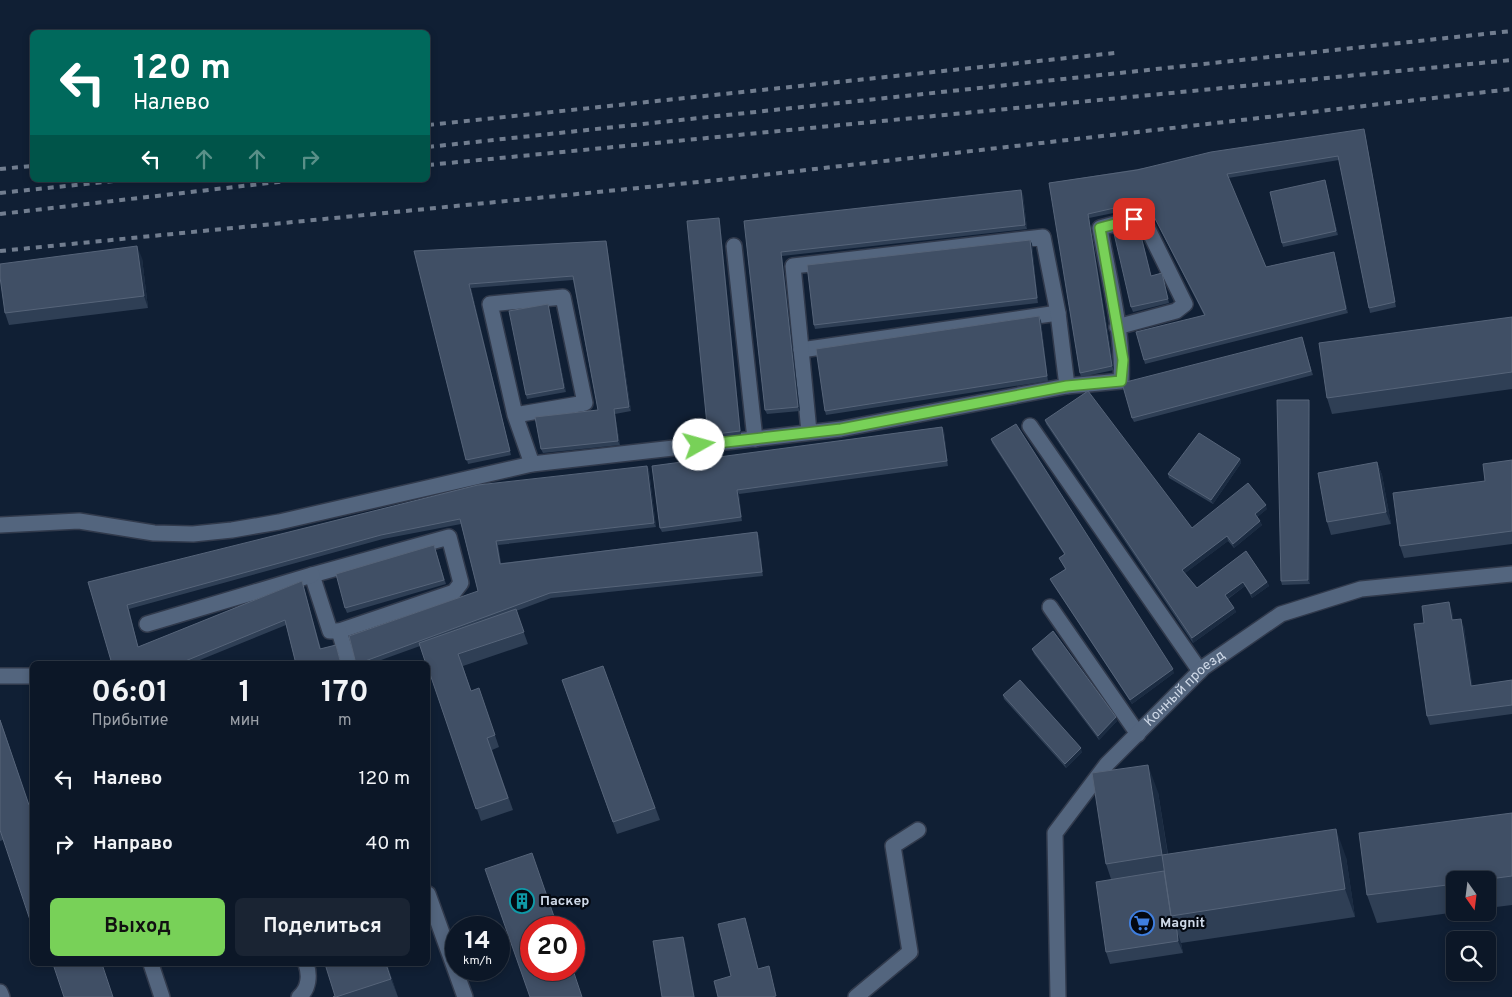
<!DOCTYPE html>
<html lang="ru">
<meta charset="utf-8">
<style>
:root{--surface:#0c1727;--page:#1a2433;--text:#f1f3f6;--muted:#9a9fa7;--line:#2c3644;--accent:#78d158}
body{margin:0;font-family:Overpass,sans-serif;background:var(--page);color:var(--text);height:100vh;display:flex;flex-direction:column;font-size:19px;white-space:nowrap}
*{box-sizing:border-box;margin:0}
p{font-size:16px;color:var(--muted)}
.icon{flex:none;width:28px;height:28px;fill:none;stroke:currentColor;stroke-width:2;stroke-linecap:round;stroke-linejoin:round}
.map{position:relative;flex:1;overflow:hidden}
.panel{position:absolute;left:30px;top:661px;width:400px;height:305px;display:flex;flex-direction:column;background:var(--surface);border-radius:8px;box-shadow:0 2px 8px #0003,0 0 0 1px var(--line)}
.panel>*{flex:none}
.top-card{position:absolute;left:30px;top:30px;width:400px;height:152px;border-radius:8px;box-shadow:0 2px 8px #0003,0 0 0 1px var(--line);background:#00695c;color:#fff;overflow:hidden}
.needle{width:32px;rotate:166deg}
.tools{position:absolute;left:1446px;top:871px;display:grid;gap:10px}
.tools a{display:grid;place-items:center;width:50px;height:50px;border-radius:8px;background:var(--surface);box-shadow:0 2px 8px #0003,0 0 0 1px var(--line);font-size:25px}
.speed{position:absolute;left:445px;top:916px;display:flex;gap:10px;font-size:25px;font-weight:700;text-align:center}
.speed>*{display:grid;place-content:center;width:65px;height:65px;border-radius:50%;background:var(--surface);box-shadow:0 2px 8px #0003,0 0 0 1px var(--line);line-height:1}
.speed small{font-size:12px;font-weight:400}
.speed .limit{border:8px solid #d22;background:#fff;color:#111}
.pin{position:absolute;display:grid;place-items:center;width:42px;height:42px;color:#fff;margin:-21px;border-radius:10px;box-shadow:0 2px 8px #0006}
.me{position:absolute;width:55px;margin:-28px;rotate:83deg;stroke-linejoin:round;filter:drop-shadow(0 0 4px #0008)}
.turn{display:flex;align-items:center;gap:18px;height:105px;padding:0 20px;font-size:22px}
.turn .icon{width:65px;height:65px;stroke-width:2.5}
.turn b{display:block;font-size:35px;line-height:42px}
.lanes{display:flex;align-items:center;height:48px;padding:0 20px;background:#0003;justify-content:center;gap:25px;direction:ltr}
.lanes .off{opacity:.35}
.eta{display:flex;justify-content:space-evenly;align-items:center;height:85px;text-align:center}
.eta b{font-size:30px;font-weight:700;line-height:35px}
.cta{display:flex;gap:10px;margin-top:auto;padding:10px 20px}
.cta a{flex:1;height:58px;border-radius:8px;background:var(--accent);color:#111;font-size:20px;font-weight:700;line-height:58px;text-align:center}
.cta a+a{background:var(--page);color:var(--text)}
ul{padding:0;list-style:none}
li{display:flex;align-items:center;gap:15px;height:65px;padding:0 20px}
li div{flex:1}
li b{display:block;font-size:19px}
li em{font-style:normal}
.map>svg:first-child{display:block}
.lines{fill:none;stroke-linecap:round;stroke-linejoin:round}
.minor-casing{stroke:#313a4c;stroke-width:18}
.minor{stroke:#53657e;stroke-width:15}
.rail{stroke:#717d8f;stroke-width:4;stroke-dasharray:6 6;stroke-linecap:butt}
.wall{fill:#2f3f55}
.shaded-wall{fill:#1b2b41}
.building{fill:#404f65;stroke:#566479}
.route-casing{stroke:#4e8839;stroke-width:12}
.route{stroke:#78d158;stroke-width:9}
.labels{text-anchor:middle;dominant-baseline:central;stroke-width:4.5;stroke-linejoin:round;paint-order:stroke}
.street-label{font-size:14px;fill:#ced8e7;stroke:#040912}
.poi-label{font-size:14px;font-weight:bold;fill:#ced8e7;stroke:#040912;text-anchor:start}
</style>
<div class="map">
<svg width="1512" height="997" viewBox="0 0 1512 997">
<rect width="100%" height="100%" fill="#101f34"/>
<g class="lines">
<defs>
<g id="minor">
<path d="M734,246L755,439"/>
<path d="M801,350L1058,313"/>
<path d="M1067,386L1121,381C1124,334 1108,275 1100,228L1133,219L1145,223L1185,304L1176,311L1117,327"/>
<path d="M515,415L585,403L563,297L490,304L515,415L532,464"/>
<path d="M1030,426L1200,671"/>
<path d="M0,525L79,521L154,533L193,534L232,530L279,522L532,464L841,429L1067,386L1058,313L1043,237L793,266L809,432"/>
<path d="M449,537L461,583L454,592L339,631H330L312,575Z"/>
<path d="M1050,607L1138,734"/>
<path d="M147,624L312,575"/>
<path d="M339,631L349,664"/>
<path d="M0,676H32"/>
<path d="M428,894L465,997"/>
<path d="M151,964L162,997"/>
<path d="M0,992L2,997"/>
<path d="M299,997C309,989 310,975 306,964"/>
<path d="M856,997L910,952L893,846L918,830"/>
<path id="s1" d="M1058,997L1055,833L1107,764L1204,667L1281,614L1361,589L1512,574"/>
</g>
</defs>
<use href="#minor" class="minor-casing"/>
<use href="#minor" class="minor"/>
<path class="rail" d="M428,125L1115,53
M428,147L1512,31
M428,165L1512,60
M0,169L32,166
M0,193L123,180
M0,214L295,180
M0,251L719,180L1512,89"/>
</g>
<path class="wall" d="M1365,133L1396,307L1370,313L1369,308L1339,160L1228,178L1266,267L1334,252L1348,313L1145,364L1144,360L1204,315L1151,211L1133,209L1089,218L1114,370L1081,377L1080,373L1049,183Z
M1326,185L1338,235L1283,247L1282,243Z
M1023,194L1027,229L782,256L800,411L767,414L765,410L744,221Z
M719,218L720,222L741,435L710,439L708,435Z
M1138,224L1151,276L1162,273L1169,303L1133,312L1131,307Z
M1030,240L1032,244L1038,303L815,329L814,325Z
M607,245L631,411L615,414L620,445L543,453L541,449L598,410L573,280L471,288L511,455L468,464L414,251Z
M142,258L148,308L9,325L5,313Z
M548,304L549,308L566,392L527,399L526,395Z
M1512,317V389L1332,414L1327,398Z
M1041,321L1048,381L826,415L825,411Z
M1303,342L1313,375L1134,422L1132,418Z
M1310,404V584L1282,585L1281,581Z
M1045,420L1192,528L1267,509L1257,517L1262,525L1234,548L1228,541L1185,573L1197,588L1246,551L1267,582L1269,586L1252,598L1245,586L1228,599L1234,608L1236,612L1193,643L1046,424Z
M942,427L944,431L948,466L739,494L742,521L662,532L660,528L652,466Z
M991,439L1174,673L1132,704L1052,583L1050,579L1065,569L1059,558L1064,554L992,443Z
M1240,459L1241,463L1213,504L1169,478L1168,474Z
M1512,460V544L1404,558L1400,546Z
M1377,462L1382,475L1391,524L1331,535L1327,522Z
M647,466L649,470L656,527L498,545L501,563L757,532L759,537L763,576L551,598L516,611L528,644L463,666L471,691L483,700L499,747L492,750L513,810L481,821L420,646L370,664H356L478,591L461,524L383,539L129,609L138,647L302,581L321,649H337L341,664H296L286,625L190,664H112L88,582Z
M434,545L446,584L347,613L345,608Z
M1452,611L1453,619L1464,627L1472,686L1512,680V714L1430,725L1427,716L1424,623Z
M1032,649L1117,721L1099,740L1034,654Z
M603,666L660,820L617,834L562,680Z
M1003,695L1082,752L1066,768L1004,699Z
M0,719L29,805L3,840L0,841Z
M1158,792L1168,854L1346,857L1355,917L1181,943L1183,953L1110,964L1106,952L1111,879L1106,864Z
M1512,813V905L1488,908V880H1455V912H1457L1377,923L1367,895Z
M387,964L398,997H333L335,996Z"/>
<path class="shaded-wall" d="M1364,129L1365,133L1396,307L1395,302Z
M1325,180L1326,185L1338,235L1336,231Z
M1021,190L1023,194L1027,229L1025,225Z
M1088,214L1089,218L1114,370L1112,366Z
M719,218L720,222L741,435L740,431Z
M1030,240L1032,244L1038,303L1037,298Z
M606,241L607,245L631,411L629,407Z
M137,246L142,258L148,308L144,296Z
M781,252L782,256L800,411L798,407Z
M1334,252L1335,256L1348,313L1346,309Z
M469,284L471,288L511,455L510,451Z
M548,304L549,308L566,392L564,388Z
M1039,316L1041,321L1048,381L1047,376Z
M1309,400L1310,404V584L1308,580Z
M614,409L615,414L620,445L618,441Z
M942,427L944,431L948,466L947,461Z
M1240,459L1241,463L1213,504L1211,500Z
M1377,462L1382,475L1391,524L1386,512Z
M647,466L649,470L656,527L654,523Z
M737,490L739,494L742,521L741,517Z
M1266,505L1267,509L1256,518L1255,514Z
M1260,521L1262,525L1234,548L1233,544Z
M757,532L759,537L763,576L762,572Z
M1227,536L1228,541L1184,574L1182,570Z
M1243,582L1245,586L1227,599L1225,595Z
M1267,582L1269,586L1252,598L1251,594Z
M1449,602L1452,611L1455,628L1452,620Z
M1234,608L1236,612L1193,643L1192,638Z
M1461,619L1464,627L1474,695L1471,686Z
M1173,669L1174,673L1132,704L1130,700Z
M1116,717L1117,721L1099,740L1098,736Z
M0,719L32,814V815L0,720Z
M1081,748L1082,752L1066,768L1065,764Z
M1148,765L1158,792L1177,915L1162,855Z
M1336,829L1346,857L1355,917L1345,889Z
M1177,931L1181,943L1183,953L1178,941Z
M683,937L685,941L695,997H694Z
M386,964H387L398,997L391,979Z"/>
<path class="building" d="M1364,129L1395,302L1369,308L1338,156L1227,174L1266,267L1334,252L1346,309L1144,360L1136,332L1205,315L1149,207L1132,204L1088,214L1112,366L1080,373L1049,183L1137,170L1211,152Z
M1325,180L1336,231L1282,243L1270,192Z
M1021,190L1025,225L781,252L798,407L765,410L744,221Z
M719,218L740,431L708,435L687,221Z
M1138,224L1151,276L1162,273L1168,299L1131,307L1113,229Z
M1030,240L1037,298L814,325L807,265Z
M606,241L629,407L614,409L618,441L541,449L535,417L598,410L573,276L469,284L510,451L466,460L414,251Z
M137,246L144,296L5,313L0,277V264Z
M548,304L564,388L526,395L509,311Z
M1039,316L1047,376L825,411L816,349Z
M1512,317V372L1327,398L1319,343Z
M1302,337L1311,371L1132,418L1122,383Z
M1088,391L1192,528L1248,483L1266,505L1255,514L1260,521L1233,544L1227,536L1182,570L1197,588L1246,551L1267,582L1251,594L1243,582L1225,595L1234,608L1192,638L1045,420Z
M1277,400H1309L1308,580L1281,581Z
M1016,424L1173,669L1130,700L1050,579L1066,569L1059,558L1065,554L991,439Z
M942,427L947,461L737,490L741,517L660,528L652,466Z
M1199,433L1240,459L1211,500L1168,474Z
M1512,460V531L1400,546L1393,493L1485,481L1483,464Z
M1377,462L1386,512L1327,522L1318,473Z
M647,466L654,523L496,541L500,564L757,532L762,572L550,593L357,664H356L349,636L478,591L460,519L381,535L127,605L138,647L302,581L320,649L336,645L341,664H296L285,620L178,664H112L88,582L478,485Z
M434,545L444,580L345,608L336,574Z
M1449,602L1452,620L1461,619L1471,686L1512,680V705L1427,716L1414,624L1424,623L1422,606Z
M516,609L524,632L458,654L471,691L479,688L495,735L487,738L508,798L476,809L428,668V664H426L419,643Z
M1053,631L1116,717L1098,736L1032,649Z
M603,666L655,808L613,822L562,680Z
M1020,680L1081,748L1065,764L1003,695Z
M0,720L29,805L32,804V926L0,830Z
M1148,765L1162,855L1106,864L1092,773Z
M1512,813V876L1482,880H1455V884L1367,895L1359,833Z
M1336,829L1345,889L1171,916L1162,855Z
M532,853L558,928H531V970H573L582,997H530L485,869Z
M1164,871L1171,916L1177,931L1178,941L1106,952L1096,882Z
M745,918L758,969L769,966L776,996L772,997H718L714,981L731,976L718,924Z
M683,937L694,997H662L653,941Z
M53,964H102L113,997H64Z
M325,964H386L391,979L336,997H333L335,996Z"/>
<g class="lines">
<defs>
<path id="route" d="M699,445L841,429L1067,386L1121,381L1123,360L1100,228L1134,219"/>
</defs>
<use href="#route" class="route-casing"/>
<use href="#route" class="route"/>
</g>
<defs>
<symbol id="building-ring" viewBox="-11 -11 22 22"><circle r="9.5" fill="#040912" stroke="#0f9aa8" stroke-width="1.5"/><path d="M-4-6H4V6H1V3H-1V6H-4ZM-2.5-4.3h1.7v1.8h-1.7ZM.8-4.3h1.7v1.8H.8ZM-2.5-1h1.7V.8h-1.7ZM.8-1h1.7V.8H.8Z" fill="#0f9aa8"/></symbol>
<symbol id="supermarket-ring" viewBox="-11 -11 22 22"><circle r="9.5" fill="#040912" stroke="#3f7fe0" stroke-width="1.5"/><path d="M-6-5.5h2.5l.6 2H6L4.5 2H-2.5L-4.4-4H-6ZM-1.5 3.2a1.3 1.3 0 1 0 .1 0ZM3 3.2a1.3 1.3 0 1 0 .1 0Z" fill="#3f7fe0"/></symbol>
</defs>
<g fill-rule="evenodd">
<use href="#building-ring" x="508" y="887" width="28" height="28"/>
<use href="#supermarket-ring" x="1128" y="909" width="28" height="28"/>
</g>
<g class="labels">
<g class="street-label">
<text stroke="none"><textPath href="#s1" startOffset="359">Конный проезд</textPath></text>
</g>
<g class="poi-label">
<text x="540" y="901">Паскер</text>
<text x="1160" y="923">Magnit</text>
</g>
</g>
</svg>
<div class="tools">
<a><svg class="needle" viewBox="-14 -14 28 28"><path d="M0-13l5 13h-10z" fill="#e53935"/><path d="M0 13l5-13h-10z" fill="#9a9fa7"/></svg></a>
<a><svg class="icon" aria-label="search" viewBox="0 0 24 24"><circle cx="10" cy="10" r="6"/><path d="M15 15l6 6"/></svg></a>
</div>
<div class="speed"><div>14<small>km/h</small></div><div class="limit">20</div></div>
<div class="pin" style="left:1134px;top:219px;background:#d93025"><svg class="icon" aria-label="arrive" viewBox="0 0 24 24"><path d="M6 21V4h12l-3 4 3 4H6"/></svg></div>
<svg class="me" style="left:699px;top:445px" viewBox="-20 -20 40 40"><circle r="19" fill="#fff"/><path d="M0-13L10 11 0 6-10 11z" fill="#78d158"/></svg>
<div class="top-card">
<div class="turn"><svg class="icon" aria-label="left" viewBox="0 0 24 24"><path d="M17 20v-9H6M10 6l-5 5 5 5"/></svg><div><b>120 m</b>Налево</div></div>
<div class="lanes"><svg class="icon" aria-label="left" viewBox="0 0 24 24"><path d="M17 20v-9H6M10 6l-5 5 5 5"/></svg><svg class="icon off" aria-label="ahead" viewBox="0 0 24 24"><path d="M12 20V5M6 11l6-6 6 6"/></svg><svg class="icon off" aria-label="ahead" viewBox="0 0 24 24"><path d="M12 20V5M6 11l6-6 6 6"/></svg><svg class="icon off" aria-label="right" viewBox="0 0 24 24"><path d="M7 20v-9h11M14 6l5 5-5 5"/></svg></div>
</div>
<section class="panel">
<div class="eta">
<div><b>06:01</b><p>Прибытие</p></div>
<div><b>1</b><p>мин</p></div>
<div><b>170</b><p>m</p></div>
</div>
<ul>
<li><svg class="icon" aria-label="left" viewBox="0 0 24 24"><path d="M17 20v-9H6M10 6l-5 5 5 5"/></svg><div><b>Налево</b></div><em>120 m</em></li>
<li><svg class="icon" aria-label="right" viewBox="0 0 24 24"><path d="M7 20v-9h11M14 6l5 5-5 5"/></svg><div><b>Направо</b></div><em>40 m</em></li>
</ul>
<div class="cta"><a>Выход</a><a>Поделиться</a></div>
</section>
</div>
